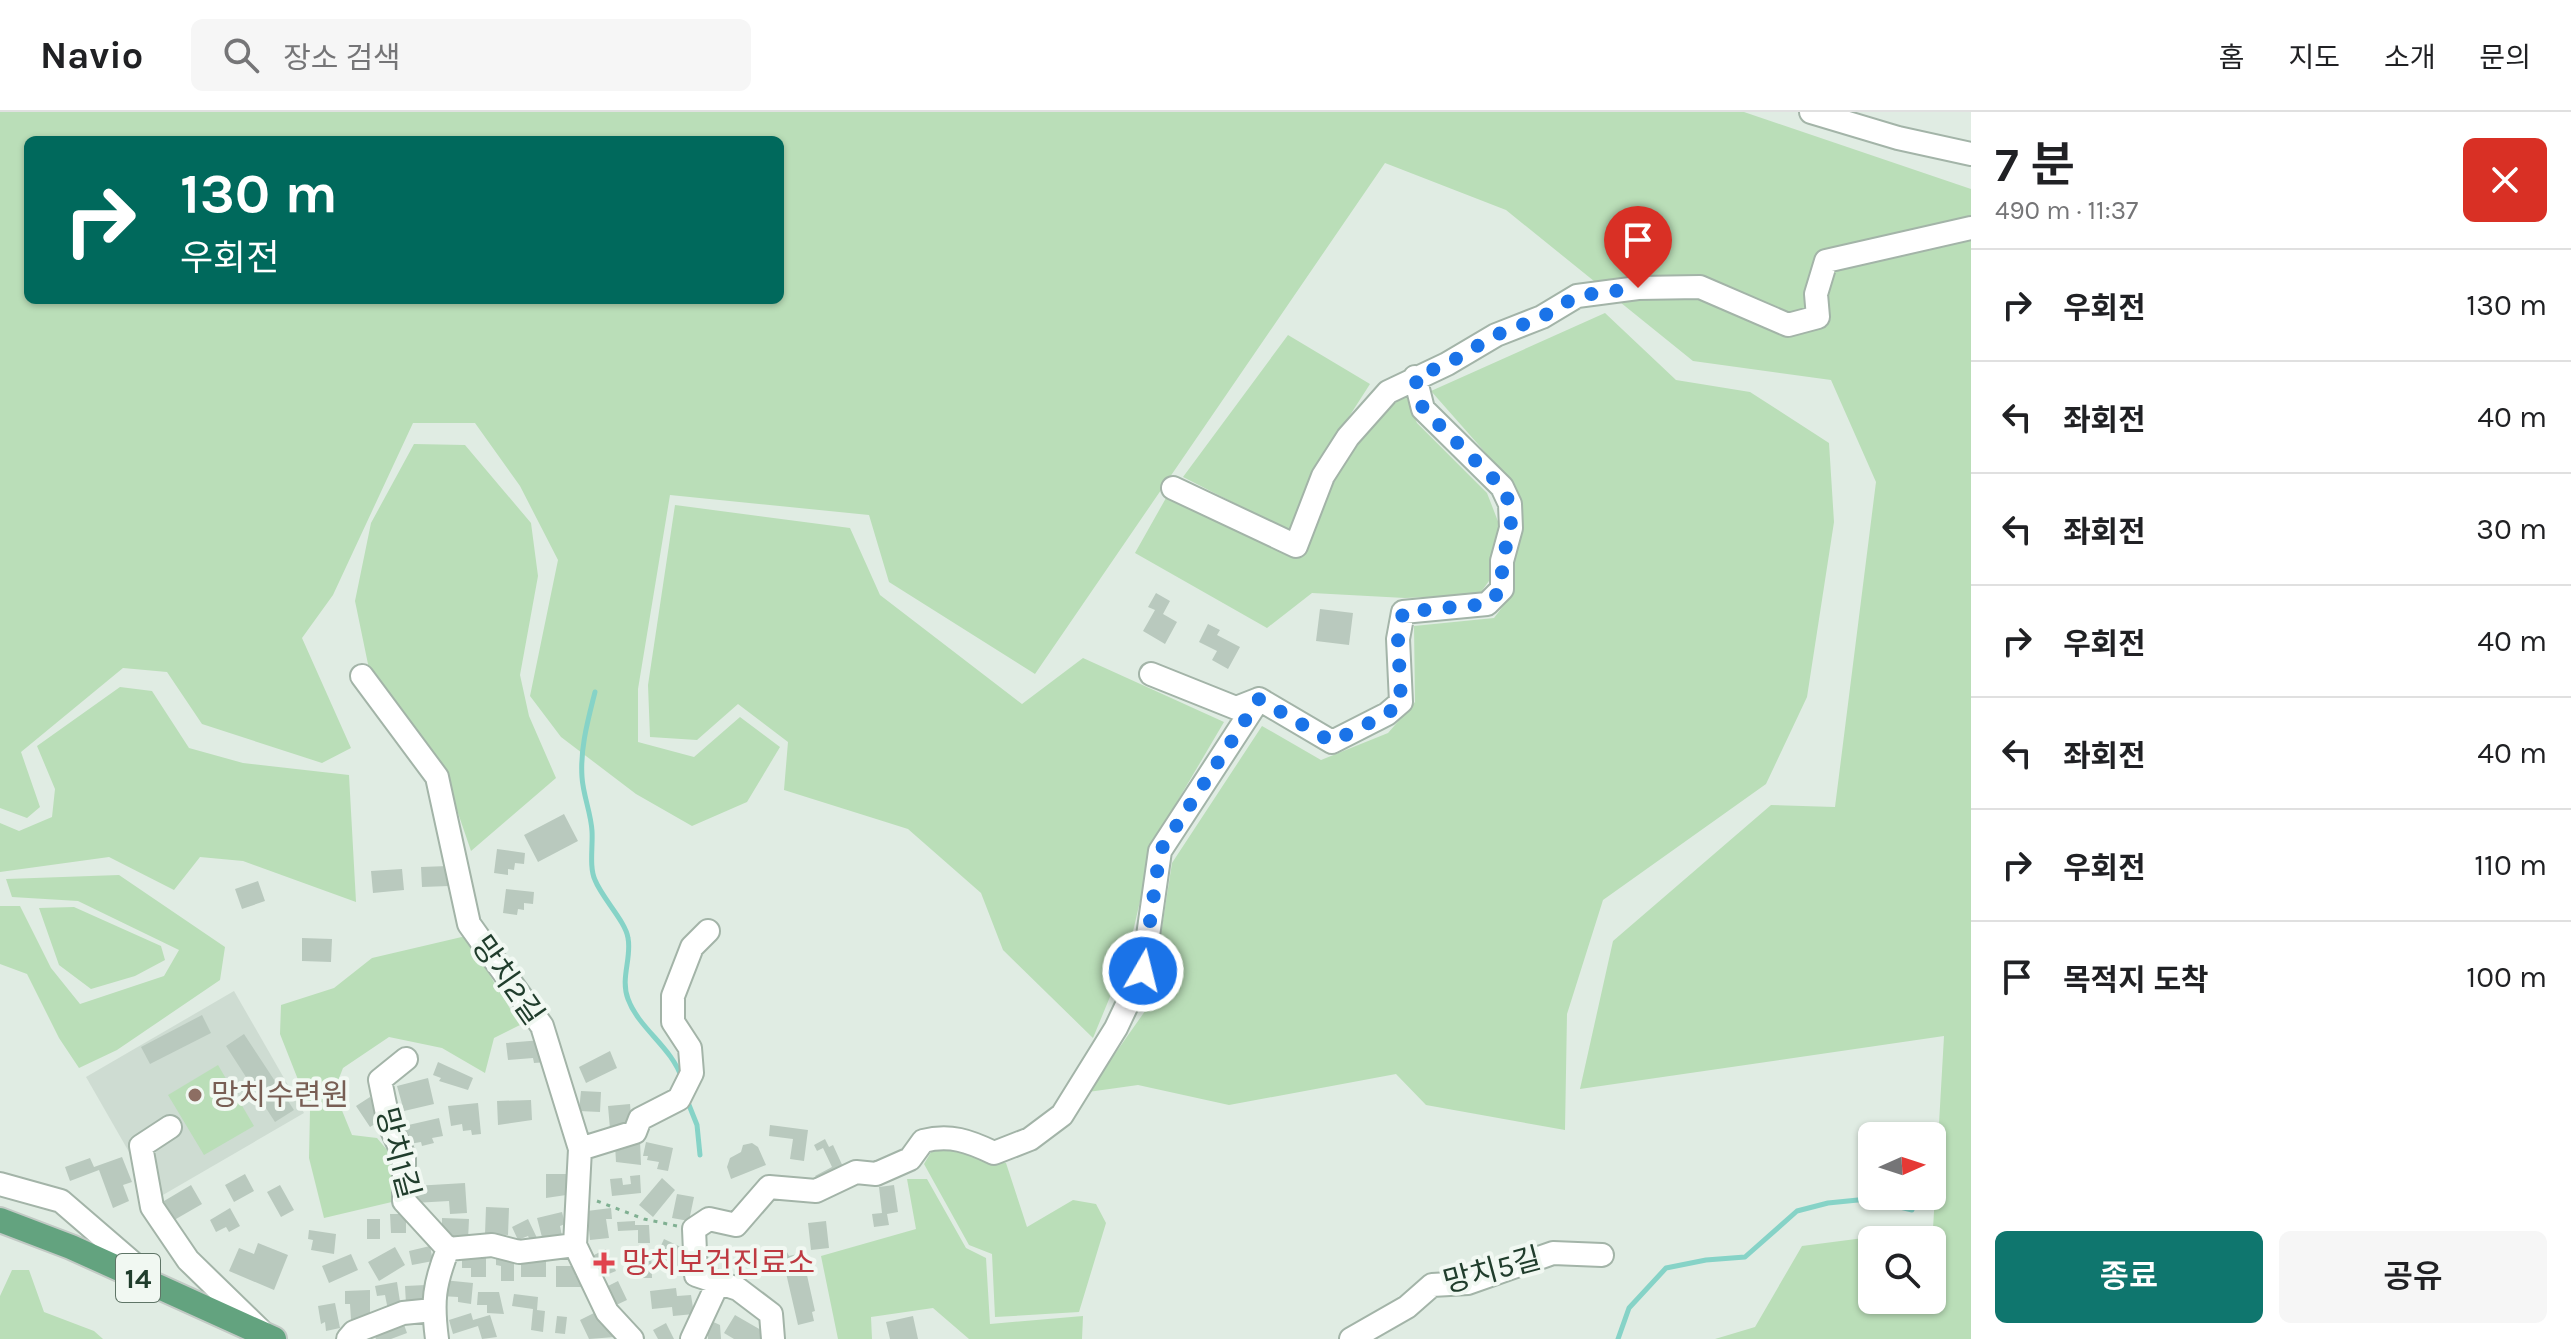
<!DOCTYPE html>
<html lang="ko">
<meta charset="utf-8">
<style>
:root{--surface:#fff;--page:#f6f6f6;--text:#202124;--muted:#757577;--line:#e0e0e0;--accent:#0f766e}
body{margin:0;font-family:Karla,"Noto Sans KR",sans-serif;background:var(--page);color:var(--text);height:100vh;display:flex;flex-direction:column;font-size:30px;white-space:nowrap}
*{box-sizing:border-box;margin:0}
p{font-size:26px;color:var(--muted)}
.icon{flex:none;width:44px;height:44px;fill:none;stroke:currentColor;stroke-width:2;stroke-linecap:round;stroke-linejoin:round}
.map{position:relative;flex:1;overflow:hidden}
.details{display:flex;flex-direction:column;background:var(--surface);width:600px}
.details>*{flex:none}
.banner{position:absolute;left:24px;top:24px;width:760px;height:168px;border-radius:12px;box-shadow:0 2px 6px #0004;background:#00695c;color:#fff;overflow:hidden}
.needle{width:52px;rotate:87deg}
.tools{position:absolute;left:1858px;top:1010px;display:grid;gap:16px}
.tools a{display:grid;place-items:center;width:88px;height:88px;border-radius:12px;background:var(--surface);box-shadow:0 2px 6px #0004;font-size:40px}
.pin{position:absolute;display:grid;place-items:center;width:68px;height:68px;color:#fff;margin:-82px -34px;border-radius:50% 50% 50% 0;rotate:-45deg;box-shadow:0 0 8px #0007}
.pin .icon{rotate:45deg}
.me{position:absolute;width:88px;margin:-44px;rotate:8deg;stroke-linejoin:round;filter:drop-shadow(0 0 6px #0008)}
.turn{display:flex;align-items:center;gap:28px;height:168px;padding:0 24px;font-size:36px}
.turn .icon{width:104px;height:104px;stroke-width:2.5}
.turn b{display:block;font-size:56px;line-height:68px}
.round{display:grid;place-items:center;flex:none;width:84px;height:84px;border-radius:12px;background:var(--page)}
.head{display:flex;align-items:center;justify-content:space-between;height:136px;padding:0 24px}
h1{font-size:48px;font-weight:600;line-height:60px}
.primary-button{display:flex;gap:16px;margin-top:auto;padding:16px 24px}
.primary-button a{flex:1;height:92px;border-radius:12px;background:var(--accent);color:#fff;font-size:32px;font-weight:600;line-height:92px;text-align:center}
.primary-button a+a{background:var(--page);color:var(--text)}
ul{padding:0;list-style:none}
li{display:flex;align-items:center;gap:24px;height:112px;padding:0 24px;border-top:2px solid var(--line)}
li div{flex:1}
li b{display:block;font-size:30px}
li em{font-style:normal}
header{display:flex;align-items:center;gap:48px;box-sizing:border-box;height:112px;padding:0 40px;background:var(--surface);border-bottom:2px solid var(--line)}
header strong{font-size:38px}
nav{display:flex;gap:44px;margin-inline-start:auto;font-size:28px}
.search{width:560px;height:72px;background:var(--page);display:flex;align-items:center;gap:20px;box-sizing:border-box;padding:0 28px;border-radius:12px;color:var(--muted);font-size:30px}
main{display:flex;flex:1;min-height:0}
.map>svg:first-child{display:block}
.built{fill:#cedcd2}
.green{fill:#badeb8;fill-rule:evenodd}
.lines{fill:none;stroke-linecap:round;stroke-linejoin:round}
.stream{stroke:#86d3c7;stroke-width:5}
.building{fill:#b9c9be}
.minor-casing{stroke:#a3b4a8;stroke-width:26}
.major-casing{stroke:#c1c9c4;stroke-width:28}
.path{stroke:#80b092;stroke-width:3;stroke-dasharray:4 6;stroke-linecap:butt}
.minor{stroke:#fff;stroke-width:22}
.major{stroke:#63a37f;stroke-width:24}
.route{stroke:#1a73e8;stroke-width:14;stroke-dasharray:0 25.2}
.education-dot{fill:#8d6e63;stroke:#f1f8f2;stroke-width:3}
.health-dot{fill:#e0444e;stroke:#f1f8f2;stroke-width:3}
.labels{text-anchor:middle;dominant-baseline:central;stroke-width:8;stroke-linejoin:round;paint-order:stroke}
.shield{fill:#f1f8f2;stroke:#5f7567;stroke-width:2}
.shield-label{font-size:28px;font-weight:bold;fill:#203d2c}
.street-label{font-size:30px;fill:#203d2c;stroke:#f1f8f2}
.education-label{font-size:30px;fill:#785e54;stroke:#f1f8f2;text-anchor:start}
.health-label{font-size:30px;fill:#be3a42;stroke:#f1f8f2;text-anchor:start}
</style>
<header>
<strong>Navio</strong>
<div class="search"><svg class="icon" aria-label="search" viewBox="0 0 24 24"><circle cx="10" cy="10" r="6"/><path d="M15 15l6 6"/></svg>장소 검색</div>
<nav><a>홈</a><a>지도</a><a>소개</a><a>문의</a></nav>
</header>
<main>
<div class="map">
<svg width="1971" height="1227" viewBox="0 0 1971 1227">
<rect width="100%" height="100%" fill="#e0ece3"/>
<path class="built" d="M234,879L304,1001L156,1087L86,965Z"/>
<path class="green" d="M0,0H1744L1971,77V1227H1715L1755,1215L1802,1134L1933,1117L1944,924L1580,977L1613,829L1771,693L1835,695L1876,370L1831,268L1693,249L1506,98L1385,51L1035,562L889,470L869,403L670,383L638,577V630L694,645L740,605L780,635L747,690L692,714L636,682L561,625L530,584L558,448L520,374L475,311H413L333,483L302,526L351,636L322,651L202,612L167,560L123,556L21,640L40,695L27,706L0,696ZM28,28H780V188H28ZM1872,1128H1932V1188H1872Z
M1605,201L1676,268L1750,280L1829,331L1834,410L1807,585L1766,672L1603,788L1567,902L1565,1018L1426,993L1396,962L1229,993L1138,973L1088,980L1150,892L1172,751L1262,614L1321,648L1388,621L1415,590L1414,514L1494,506L1513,481L1514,453L1522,418L1514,373L1431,279Z
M1288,223L1370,272L1318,353L1289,419L1183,365Z
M1405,281L1417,311L1487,381L1499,412L1491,466L1479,483L1405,486L1312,481L1267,516L1135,441L1166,386L1299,443L1330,369L1371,316Z
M414,332L465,333L531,411L538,464L520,563L529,604L556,666L471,739L443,657L369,557L355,489L371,411Z
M675,393L850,416L880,483L1022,592L1083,546L1224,610L1154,729L1128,841L1093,926L1003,838L981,781L908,717L784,678L788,630L738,592L697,628L650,625L648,573Z
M120,575L152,579L189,636L243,651L349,663L356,790L243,749L200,745L174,778L109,745L0,760V711L19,719L52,705L55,677L37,634Z
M119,763L225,835L220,868L117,938L79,956L59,926L27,862L0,852V794H20L51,856L80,892L164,864L179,838L78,789L12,785L6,767Z
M74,795L161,834L165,848L135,864L91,877L59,853L39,796Z
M466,824L520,913L494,926L485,961L442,936L389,925L343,956L334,979L352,1023L377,1026L393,1045L396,1089L324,1106L309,1046L310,998L280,922L281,893L334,876L372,846Z
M218,953L254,1014L204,1043L168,983Z
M955,1032L973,1044L1006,1051L1027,1115L1073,1088L1096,1092L1106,1111L1079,1200L995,1205L992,1142L969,1133L924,1052L934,1035Z
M907,1067H927L966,1136L986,1146L990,1212L1083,1204L1082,1227H969L933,1196L871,1205L872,1227H838L821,1144L916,1117Z
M12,1158H29L44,1200L94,1219L103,1227H0V1184Z"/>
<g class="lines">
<path class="stream" d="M595,580C588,608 580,636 582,665C583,683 591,701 592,719C593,734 589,755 595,768C602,786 626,810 628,826C632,846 620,866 628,887C639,917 672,935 682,967
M687,988L697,1013L700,1043
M1618,1227L1629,1196L1666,1156L1706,1148L1745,1145L1797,1099L1828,1091L1868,1087L1912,1098"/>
</g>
<path class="building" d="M1156,481L1170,489L1163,502L1177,510L1165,532L1143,519L1155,498L1148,495Z
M1320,497L1353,501L1349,533L1316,529Z
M1208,512L1220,518L1217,523L1240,535L1228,557L1212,548L1217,539L1199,530Z
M564,702L578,729L538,750L524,723Z
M497,737L525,741L524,752L515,751L514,758L508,757V763L494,761Z
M448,754L449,774L422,775L421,755Z
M402,757L404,778L373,781L371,759Z
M258,769L265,789L242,797L235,777Z
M506,777L534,780L533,792L524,791V798L518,797L517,803L503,801Z
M302,826L332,827L331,850L302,849Z
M202,903L211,921L150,952L141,935Z
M244,922L294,998L275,1010L226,934Z
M542,928L547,950L534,951L533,946L508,948L506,931Z
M610,939L617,956L586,971L579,955Z
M438,950L473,966L468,978L439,969L441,966L433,963Z
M428,966L434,992L404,999L397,974Z
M581,979L601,980L600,1000L579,999Z
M370,985L383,1007L370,1015L356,994Z
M531,988L532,1008L498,1013L497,989Z
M478,991L481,1022L472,1023L471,1018L463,1019L462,1012L451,1014L448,994Z
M630,992L632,1015L610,1017L608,994Z
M439,1006L443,1024L432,1026L434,1031L422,1034L421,1030L409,1032L404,1014Z
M770,1013L808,1018L804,1049L790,1047L793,1027L769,1024Z
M825,1027L829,1035L833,1033L845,1059L819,1072L815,1064L832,1055L823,1036L817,1039L814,1033Z
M640,1028L641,1053L616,1050L615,1033Z
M646,1030L673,1036L668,1059L657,1057L659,1050L647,1048L648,1044H643Z
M752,1031L758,1035L766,1053L731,1067L727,1055L730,1046L741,1040L743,1033Z
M122,1045L132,1070L123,1073L129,1089L113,1096L99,1058L70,1069L65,1055L90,1046L94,1055Z
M245,1062L254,1079L234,1090L225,1073Z
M546,1062H573V1082L546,1086Z
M640,1063L641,1081L612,1084L610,1067L622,1066L623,1073L631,1072L630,1064Z
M662,1066L675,1078L653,1105L639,1093Z
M465,1071L467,1101L450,1102L449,1089L414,1091V1074Z
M191,1073L202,1092L169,1111L159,1092Z
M280,1073L294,1098L281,1105L267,1080Z
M894,1073L898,1100L887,1102L889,1113L874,1115L872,1102L882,1101L879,1075Z
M677,1082L694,1085L689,1109L672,1106Z
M486,1095L509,1096L508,1123L485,1122Z
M230,1096L240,1114L229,1120L226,1115L216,1120L210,1108Z
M611,1096L612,1107H606L609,1126L590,1128L587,1099Z
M562,1100L565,1112L560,1114L562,1124L543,1129L537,1106Z
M390,1102H406V1121H391Z
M442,1106L469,1107L468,1128L442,1123Z
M367,1107H380V1127H367Z
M528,1107L537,1126L531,1130L528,1124L518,1128L512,1115Z
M635,1109V1113H649L650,1131H638V1118L618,1119L617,1110Z
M826,1109L829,1136L811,1138L808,1111Z
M309,1118L336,1122L334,1142L311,1138L313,1128L308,1127Z
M664,1127L685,1137L674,1161L653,1151Z
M258,1131L288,1143L274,1178L229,1159L239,1136L254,1142Z
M430,1134L433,1149L412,1153L409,1139Z
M395,1135L405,1153L379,1169L368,1150Z
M606,1137L616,1159L601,1165L592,1144Z
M781,1137L786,1138L789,1144L802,1141L815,1199L812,1200L814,1209L798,1213L783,1148L777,1143Z
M651,1139L652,1166H643L642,1162L626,1160L625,1140Z
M462,1141L486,1142V1165H471V1156H462Z
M351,1142L358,1158L329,1171L322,1154Z
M496,1144H514V1169H501V1154L496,1153Z
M521,1147H546V1165H521Z
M556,1154H575V1164L581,1163V1175H556Z
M443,1168L473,1171L471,1192L458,1190V1185L441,1184Z
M618,1169L627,1188L614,1194L606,1175Z
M397,1170L401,1196L388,1198L385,1183L377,1184L375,1174Z
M426,1173L427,1192H406L405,1174Z
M676,1176L677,1184L691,1183L694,1202L673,1204L672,1195L652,1197L650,1179Z
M370,1178V1208H351L350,1192H345V1179Z
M478,1180H499L504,1202L487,1201V1193H477Z
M514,1182L538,1185L537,1198L545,1199L543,1220L531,1218L533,1197L512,1194Z
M335,1191L340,1216L326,1219L325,1210L321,1212L318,1194Z
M602,1197L615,1225L589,1227L580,1208Z
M471,1201L473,1208L490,1203L497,1225L482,1227L478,1214L453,1222L449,1208Z
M735,1203L768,1222L765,1227H734L724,1221Z
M557,1204L567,1205L565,1222L555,1221Z
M913,1204L918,1227H890L886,1210Z
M402,1207L407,1221L391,1227H376L372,1218Z
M709,1208L720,1213L721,1227H708V1222L704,1220Z
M666,1211L674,1227H658L653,1218Z"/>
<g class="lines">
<defs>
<path id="minor" d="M1811,0L1898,26L1971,42
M1173,376L1296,434L1323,364L1348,325L1388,280L1447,252L1496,223L1542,205L1577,184L1638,176L1700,175L1788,213L1818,205L1816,182L1826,149L1971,116
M1151,562L1236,596L1259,587L1332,630L1387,602L1401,590L1398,527L1403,500L1487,492L1502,477V449L1511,416L1510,392L1502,375L1423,297L1415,265
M362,564L437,665L469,812L542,914L580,1037L575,1133L607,1200L632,1227
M406,947L380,968L389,1012L404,1044V1089L448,1137C434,1172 432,1190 437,1227
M170,1015L141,1034L152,1095L188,1148L261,1219
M580,1037L635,1020L640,1007L679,987L692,961L690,936L673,910V884L692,835L708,819
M0,1072L61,1089L148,1164
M448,1137L492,1133L519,1140L575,1133
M348,1227L354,1220L403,1201L433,1198
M692,1227L718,1171
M773,1227L771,1202L738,1177L696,1163L694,1117L709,1107L736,1113L769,1075L816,1079L856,1060L876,1062L910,1047L923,1029C950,1022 969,1029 994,1041L1030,1027L1062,1003L1116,916L1143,859L1160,739L1259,587
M1351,1227L1407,1195L1432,1173L1468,1171L1553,1141L1602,1143"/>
<path id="major" d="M0,1108L71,1135L274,1227"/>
</defs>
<use href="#minor" class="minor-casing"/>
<use href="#major" class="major-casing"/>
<path class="path" d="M597,1089L644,1107L677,1114"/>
<use href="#minor" class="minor"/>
<use href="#major" class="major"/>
</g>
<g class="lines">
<path class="route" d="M1143,859L1160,739L1259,587L1332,630L1387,602L1401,590L1398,527L1403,500L1487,492L1502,477V449L1511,416L1510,392L1502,375L1423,297L1415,265L1447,252L1496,223L1542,205L1577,184L1638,176"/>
</g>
<circle class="education-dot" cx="195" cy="983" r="8"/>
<path class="health-dot" d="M600 1139h8v8h8v8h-8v8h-8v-8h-8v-8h8z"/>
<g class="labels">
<rect class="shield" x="116" y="1142" width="44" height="48" rx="6"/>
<g class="shield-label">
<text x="138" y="1166">14</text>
</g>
<g class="street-label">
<text transform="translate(508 868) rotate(55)">망치2길</text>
<text transform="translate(398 1041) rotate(75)">망치1길</text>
<text transform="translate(1492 1158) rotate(-15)">망치5길</text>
</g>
<g class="education-label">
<text x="211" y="983">망치수련원</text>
</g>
<g class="health-label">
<text x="622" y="1151">망치보건진료소</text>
</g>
</g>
</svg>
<div class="tools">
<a><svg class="needle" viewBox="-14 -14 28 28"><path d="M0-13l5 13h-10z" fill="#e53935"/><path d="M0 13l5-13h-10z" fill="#757577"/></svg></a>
<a><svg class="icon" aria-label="search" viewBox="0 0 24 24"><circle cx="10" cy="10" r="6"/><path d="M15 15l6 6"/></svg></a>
</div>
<div class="pin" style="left:1638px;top:176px;background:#d93025"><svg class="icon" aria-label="arrive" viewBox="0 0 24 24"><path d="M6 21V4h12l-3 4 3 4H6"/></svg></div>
<svg class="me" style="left:1143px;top:859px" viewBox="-20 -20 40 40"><circle r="17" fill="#1a73e8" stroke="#fff" stroke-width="3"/><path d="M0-11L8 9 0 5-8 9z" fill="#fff"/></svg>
<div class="banner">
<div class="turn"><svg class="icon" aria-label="right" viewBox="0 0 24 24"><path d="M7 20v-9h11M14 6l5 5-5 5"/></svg><div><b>130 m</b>우회전</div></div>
</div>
</div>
<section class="details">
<div class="head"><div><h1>7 분</h1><p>490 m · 11:37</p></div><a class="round" style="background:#d93025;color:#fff"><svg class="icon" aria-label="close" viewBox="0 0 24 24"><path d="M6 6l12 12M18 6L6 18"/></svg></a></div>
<ul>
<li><svg class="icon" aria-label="right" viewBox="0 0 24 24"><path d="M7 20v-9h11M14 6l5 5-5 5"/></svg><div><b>우회전</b></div><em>130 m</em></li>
<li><svg class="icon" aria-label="left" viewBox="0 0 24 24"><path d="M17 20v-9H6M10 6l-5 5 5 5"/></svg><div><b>좌회전</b></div><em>40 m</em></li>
<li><svg class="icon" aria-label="left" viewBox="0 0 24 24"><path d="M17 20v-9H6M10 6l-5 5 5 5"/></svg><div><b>좌회전</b></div><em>30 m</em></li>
<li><svg class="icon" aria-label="right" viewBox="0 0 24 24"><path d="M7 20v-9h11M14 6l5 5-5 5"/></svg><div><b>우회전</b></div><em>40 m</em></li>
<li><svg class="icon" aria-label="left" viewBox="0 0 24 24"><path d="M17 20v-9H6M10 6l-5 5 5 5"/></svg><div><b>좌회전</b></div><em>40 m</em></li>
<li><svg class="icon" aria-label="right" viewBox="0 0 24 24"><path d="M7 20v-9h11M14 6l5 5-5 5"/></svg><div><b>우회전</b></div><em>110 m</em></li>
<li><svg class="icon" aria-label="arrive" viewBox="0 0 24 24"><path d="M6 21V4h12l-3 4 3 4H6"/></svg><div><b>목적지 도착</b></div><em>100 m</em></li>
</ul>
<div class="primary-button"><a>종료</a><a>공유</a></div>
</section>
</main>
